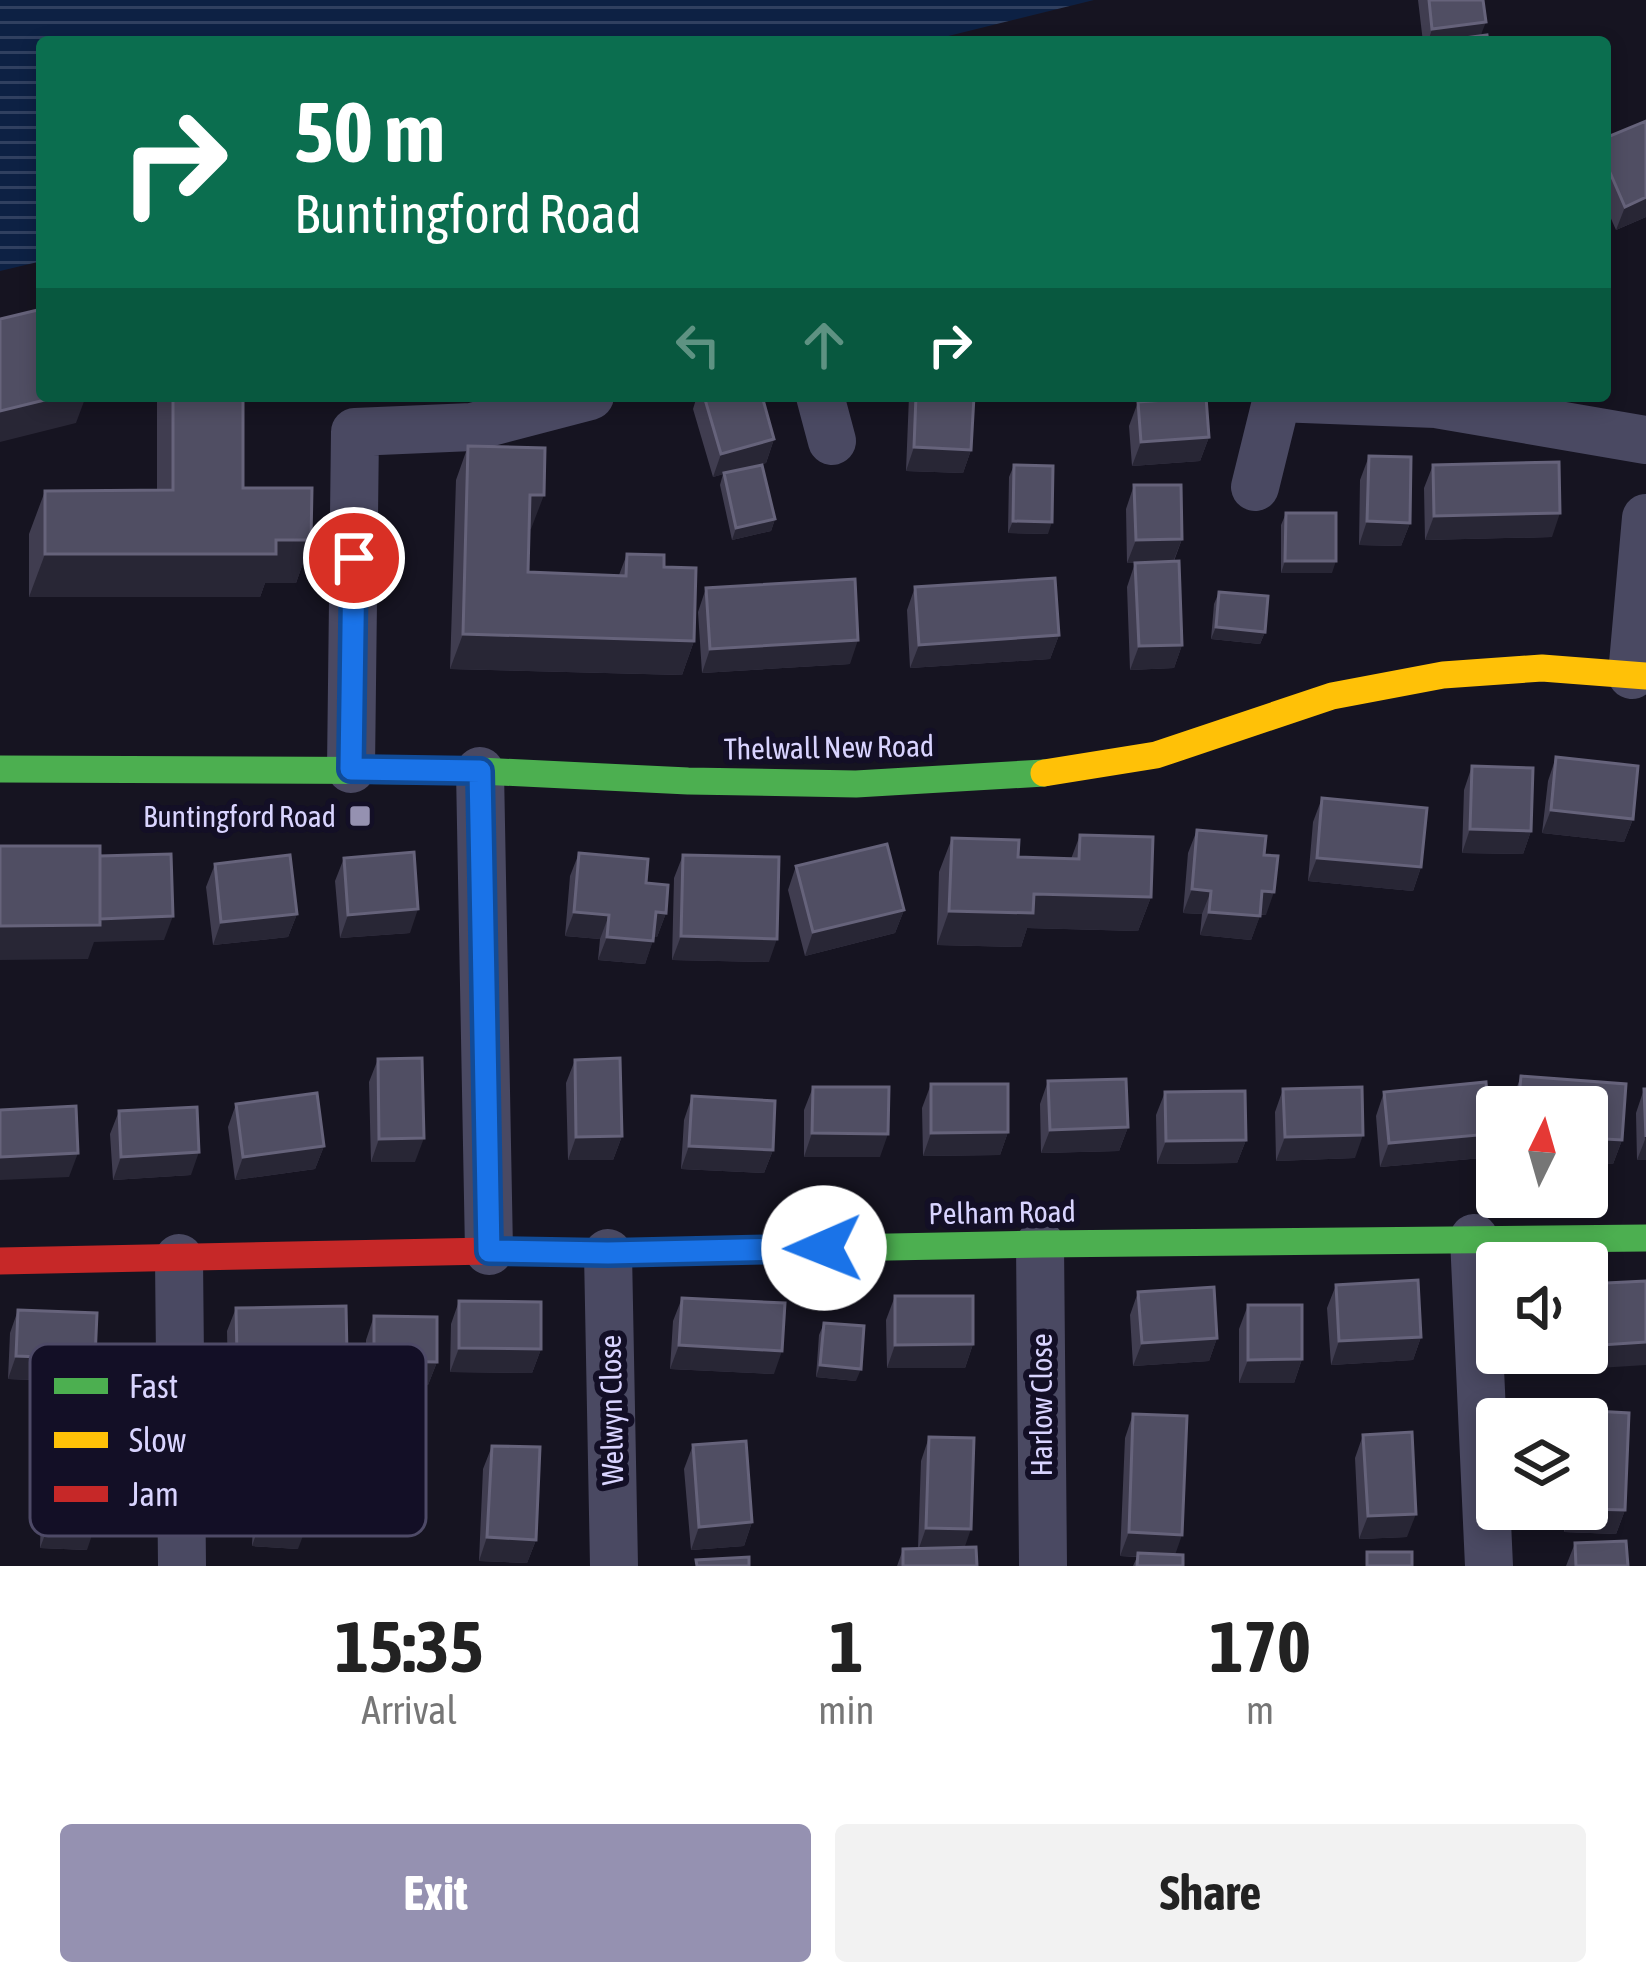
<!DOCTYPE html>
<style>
:root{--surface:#fff;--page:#f2f2f2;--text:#222;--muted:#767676;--accent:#9591b1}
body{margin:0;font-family:"Asap Condensed",sans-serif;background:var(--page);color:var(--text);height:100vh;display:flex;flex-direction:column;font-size:45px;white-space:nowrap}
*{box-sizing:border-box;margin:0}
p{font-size:39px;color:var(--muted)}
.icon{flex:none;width:66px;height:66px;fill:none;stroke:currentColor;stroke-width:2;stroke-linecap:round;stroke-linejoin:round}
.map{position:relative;height:1566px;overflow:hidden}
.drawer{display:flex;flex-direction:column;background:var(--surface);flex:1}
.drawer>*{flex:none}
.hud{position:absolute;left:36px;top:36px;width:1575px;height:366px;border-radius:12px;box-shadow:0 6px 18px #0003;background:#0b6e4f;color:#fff;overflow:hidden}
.needle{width:78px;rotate:5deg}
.controls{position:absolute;left:1476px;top:1086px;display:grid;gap:24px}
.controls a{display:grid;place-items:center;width:132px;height:132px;border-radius:12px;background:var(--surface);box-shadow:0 6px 18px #0003;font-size:60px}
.pin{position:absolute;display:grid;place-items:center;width:102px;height:102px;color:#fff;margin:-51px;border:6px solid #fff;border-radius:50%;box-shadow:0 3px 12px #0007}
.me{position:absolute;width:132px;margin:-66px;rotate:269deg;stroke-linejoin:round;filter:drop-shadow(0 0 9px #0008)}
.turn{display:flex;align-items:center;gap:42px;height:252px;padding:0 60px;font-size:54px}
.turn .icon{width:156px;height:156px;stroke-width:2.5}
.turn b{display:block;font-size:84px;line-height:102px}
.lanes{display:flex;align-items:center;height:114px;padding:0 60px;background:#0003;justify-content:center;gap:60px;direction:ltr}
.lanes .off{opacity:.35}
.eta{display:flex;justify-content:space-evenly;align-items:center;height:204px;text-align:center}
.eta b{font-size:72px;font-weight:700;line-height:84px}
.cta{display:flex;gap:24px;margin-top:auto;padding:24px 60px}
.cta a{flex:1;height:138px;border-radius:12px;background:var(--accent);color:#fff;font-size:48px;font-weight:700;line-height:138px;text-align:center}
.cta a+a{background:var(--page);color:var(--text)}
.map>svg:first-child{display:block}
.water{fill:url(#water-rules)}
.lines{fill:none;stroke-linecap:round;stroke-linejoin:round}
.street{stroke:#4a4962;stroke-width:48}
.fast{stroke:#4caf50;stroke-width:27}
.slow{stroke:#ffc107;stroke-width:27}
.jam{stroke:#c62828;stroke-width:27}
.wall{fill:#403d50}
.shaded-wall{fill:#282635}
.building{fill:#504e63;stroke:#66637b;stroke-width:3}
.route-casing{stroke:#114b97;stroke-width:30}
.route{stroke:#1a73e8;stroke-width:21}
.poi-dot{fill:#9591b1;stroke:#130f26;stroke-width:4.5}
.labels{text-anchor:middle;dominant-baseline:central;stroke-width:12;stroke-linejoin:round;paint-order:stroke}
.street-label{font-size:30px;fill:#d9d4ff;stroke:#130f26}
.poi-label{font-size:30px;fill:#d9d4ff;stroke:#130f26;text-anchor:end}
.key{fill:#130f26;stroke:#4e4a67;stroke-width:3}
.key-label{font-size:33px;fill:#d9d4ff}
</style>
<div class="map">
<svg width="1646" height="1566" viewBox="0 0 1646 1566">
<defs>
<pattern id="water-rules" width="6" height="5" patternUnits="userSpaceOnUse" patternTransform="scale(3)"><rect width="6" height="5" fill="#0d2144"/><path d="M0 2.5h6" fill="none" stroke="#304060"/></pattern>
</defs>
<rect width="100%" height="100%" fill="#161421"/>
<path class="water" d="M0,0H1094L924,42H42V261L0,271Z"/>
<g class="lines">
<path class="street" d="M820,396L832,441
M1276,396L1277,398L1436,404L1646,440
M1255,487L1277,398
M1632,675L1646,518
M351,769L355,432L472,427L590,396
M480,771L489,1251
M1474,1238L1489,1566
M1040,1244L1043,1566
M608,1253L614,1566
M179,1258L182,1566"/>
<path class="fast" d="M0,769L480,771L688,781L856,784L1044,773
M590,1253L1040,1244L1646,1238"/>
<path class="slow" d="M1044,773L1156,755L1332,696L1443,675L1542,668L1646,676"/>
<path class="jam" d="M0,1261L489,1251L590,1253"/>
</g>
<path class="wall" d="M1418,0H1483L1481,36L1488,42H1423Z
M1646,121V217L1616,230L1605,205V138Z
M103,396H277L276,399H243V488L311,540L296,583H265L260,597H29V534L45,491L157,490V401H103Z
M697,396H762L774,439L766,463L743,469L775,519L771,531L732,540L720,485L723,474L713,477L693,409Z
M909,396H974L971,450L963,473L906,471Z
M1138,402L1209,437L1200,461L1132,466L1129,426Z
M468,446L531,529H529L528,572L619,575L627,554L664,567L694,641L682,675L450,669L456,480Z
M1369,456L1410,523L1401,546L1359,545L1360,480Z
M1014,465L1048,534L1008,533L1009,477Z
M1433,465L1552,537L1425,540L1424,488Z
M1134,485L1182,539L1174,561L1182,645L1174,668L1130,670L1127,587L1135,563H1138H1127L1126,509Z
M1286,513L1332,573H1281V525Z
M915,587L1059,635L1050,659L910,668L907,610Z
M706,588L850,664L702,673L698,612Z
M1219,592L1265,632L1260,644L1211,639L1214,604Z
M1556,757L1633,819L1624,842L1542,833L1548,781Z
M1472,766L1531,831L1523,854L1462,853L1464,790Z
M1322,798L1421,867L1413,891L1308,881L1313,822Z
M1197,830L1264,855L1266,915H1260L1251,940L1200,935L1202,914L1183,913L1188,853Z
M1080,835L1151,897L1138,931L1027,928L1021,947L937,945L939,872L952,838L1018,857L1071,859Z
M579,853L646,883L666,913L657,937L654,936L645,964L598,960L600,939L565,936L570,876Z
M683,855L769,962L672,960L674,878Z
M344,858L410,933L340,938L335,881Z
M215,864L297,914L288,937L213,945L206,887Z
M796,866L904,910L895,933L805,956L788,890Z
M378,1059L415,1162H371L369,1082Z
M575,1060L622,1136L613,1160H568L566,1083Z
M1521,1076L1626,1084L1622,1140L1613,1164L1587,1162V1107H1511L1512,1100Z
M1048,1081L1128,1127L1119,1151L1041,1153L1040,1104Z
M931,1084L1008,1132L1000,1155L923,1156L922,1108Z
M813,1087L880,1157H804V1110Z
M1283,1089L1355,1158L1276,1161L1275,1112Z
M1644,1089L1646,1160H1637L1636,1113Z
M1165,1092L1246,1140L1237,1163L1157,1164L1156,1115Z
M1384,1092L1490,1134L1482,1158L1380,1167L1376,1116Z
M692,1096L773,1150L764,1173L681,1169L684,1120Z
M236,1104L324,1146L315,1169L235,1180L228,1127Z
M119,1111L191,1175L113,1180L110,1134Z
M1336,1285L1421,1337L1413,1360L1331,1365L1327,1308Z
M1138,1292L1217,1338L1209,1361L1133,1366L1130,1315Z
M895,1296L973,1344L965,1368H887L886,1320Z
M682,1298L774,1374L670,1369L673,1321Z
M459,1301L541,1349L532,1373L450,1372L451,1324Z
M1248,1305L1302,1359L1294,1383H1239V1329Z
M236,1308L347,1353L338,1376L228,1379L227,1331Z
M18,1310L87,1382L8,1379L10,1333Z
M374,1316L437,1362L428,1385H365L366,1340Z
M824,1323L856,1381L816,1377L819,1335Z
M1566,1353H1587L1567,1370Z
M1576,1410L1629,1413L1625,1510L1616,1534L1564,1532L1565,1509H1587V1419H1573Z
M1133,1414L1175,1555L1183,1566H1133L1137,1557L1120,1556L1125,1438Z
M1363,1435L1407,1537L1359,1539L1355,1458Z
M929,1437L965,1547L977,1566H897L903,1549H918L921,1461Z
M693,1445L752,1522L744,1546L691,1550L684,1469Z
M492,1446L536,1540L527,1563L479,1561L483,1469Z
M51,1452L87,1550L40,1548L42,1476Z
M264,1452L298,1549L252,1546L255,1476Z
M1575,1543L1628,1566H1566Z"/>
<path class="shaded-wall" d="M1486,22L1478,42H1428L1432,29Z
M1646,197V217L1616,230L1625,207Z
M61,396H86L76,423L0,442V411Z
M104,396H159L157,401H103Z
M228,396H277L276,399H227Z
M1209,437L1200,461L1132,466L1141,442Z
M774,439L766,463L713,477L721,454Z
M914,447L971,450L963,473L906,471Z
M530,495H544L531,529H517Z
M1560,513L1552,537L1425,540L1434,516Z
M775,519L771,531L732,540L736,528Z
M1013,521L1052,522L1048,534L1008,533Z
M1367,521L1410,523L1401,546L1359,545Z
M1182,539L1173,562L1127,563L1136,540Z
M276,540H311L296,583H265L260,597H29L45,554Z
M1285,561H1336L1332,573H1281Z
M1216,627L1265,632L1260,644L1211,639Z
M463,634L694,641L682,675L450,669Z
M1059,635L1050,659L910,668L919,645Z
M858,640L850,664L702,673L710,649Z
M1182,645L1174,668L1130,670L1139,646Z
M1551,810L1633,819L1624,842L1542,833Z
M1470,829L1531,831L1523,854L1462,853Z
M1317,858L1421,867L1413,891L1308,881Z
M1192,889L1211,891L1202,914L1183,913Z
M1262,891L1274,892L1266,915L1253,914Z
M1034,894L1151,897L1138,931L1027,928L1021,947L937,945L949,911Z
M418,909L410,933L340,938L348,915Z
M904,910L895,933L805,956L813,932Z
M574,912L609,915L600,939L565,936Z
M656,912L666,913L657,937L647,936Z
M1209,912L1260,916L1251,940L1200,935Z
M297,914L288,937L213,945L221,922Z
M173,916L164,940L94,942L88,959L0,960V926Z
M681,936L777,939L769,962L672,960Z
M607,937L653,941L645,964L598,960Z
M1128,1127L1119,1151L1041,1153L1050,1130Z
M1008,1132L1000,1155L923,1156L931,1133Z
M812,1133L888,1134L880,1157H804Z
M1490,1134L1482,1158L1380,1167L1389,1143Z
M1363,1135L1355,1158L1276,1161L1285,1137Z
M622,1136L613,1160H568L576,1137Z
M1646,1137V1160H1637Z
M424,1138L415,1162H371L379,1139Z
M1587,1138L1622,1140L1613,1164L1587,1162Z
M1246,1140L1237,1163L1157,1164L1166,1141Z
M324,1146L315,1169L235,1180L243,1157Z
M689,1146L773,1150L764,1173L681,1169Z
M199,1152L191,1175L113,1180L121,1157Z
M78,1153L69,1177L0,1180V1157Z
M1421,1337L1413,1360L1331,1365L1339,1341Z
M1217,1338L1209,1361L1133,1366L1142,1343Z
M1646,1342V1365L1567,1370L1573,1353H1587V1346Z
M973,1344L965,1368H887L895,1345Z
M679,1345L782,1351L774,1374L670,1369Z
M459,1348L541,1349L532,1373L450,1372Z
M347,1353L338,1376L228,1379L237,1355Z
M16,1356L95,1359L87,1382L8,1379Z
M1302,1359L1294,1383H1239L1248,1360Z
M374,1361L437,1362L428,1385H365Z
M820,1365L861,1369L856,1381L816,1377Z
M1572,1509L1625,1510L1616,1534L1564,1532Z
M1416,1514L1407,1537L1359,1539L1368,1516Z
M752,1522L744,1546L691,1550L699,1527Z
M260,1523L307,1525L298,1549L252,1546Z
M49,1524L95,1526L87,1550L40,1548Z
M926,1528L971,1529L963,1552L918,1551Z
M1129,1532L1182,1535L1174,1558L1120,1556Z
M487,1537L536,1540L527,1563L479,1561Z"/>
<path class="building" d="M1429,0H1483L1486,22L1432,29Z
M1487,35L1488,42H1435Z
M1646,121V197L1625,207L1605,161V138Z
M42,309V396H61L0,411V319Z
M173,396H243V488H312L311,540H276V554H45V491L173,490Z
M704,396H762L774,439L721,454Z
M916,396H974L971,450L914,447Z
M1206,397L1209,437L1141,442L1138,402Z
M468,446L545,448L544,495H530L528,572L626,576L627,554L664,555V567L696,568L694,641L463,634Z
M1369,456L1411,457L1410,523L1367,521Z
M1559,462L1560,513L1434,516L1433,465Z
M762,465L775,519L736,528L724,473Z
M1014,465L1053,466L1052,522L1013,521Z
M1134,485H1181L1182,539L1136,540Z
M1286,513H1336V561H1285Z
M1179,561L1182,645L1139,646L1135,563Z
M1055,578L1059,635L919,645L915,587Z
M855,579L858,640L710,649L706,588Z
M1219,592L1268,596L1265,632L1216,627Z
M1556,757L1638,766L1633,819L1551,810Z
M1472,766L1533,768L1531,831L1470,829Z
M1322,798L1427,808L1421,867L1317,858Z
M1197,830L1266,836L1264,855L1278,856L1274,892L1262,891L1260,916L1209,912L1211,891L1192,889Z
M1080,835L1153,837L1151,897L1034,894L1033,913L949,911L952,838L1019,840L1018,857L1079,859Z
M887,844L904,910L813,932L796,866Z
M0,846H100V925L0,926Z
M414,852L418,909L348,915L344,858Z
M579,853L648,859L646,883L668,885L666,913L656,912L653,941L607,937L609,915L574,912Z
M171,854L173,916L100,919V856Z
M290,855L297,914L221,922L215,864Z
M683,855L779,857L777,939L681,936Z
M422,1058L424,1138L379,1139L378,1059Z
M620,1058L622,1136L576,1137L575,1060Z
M1521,1076L1626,1084L1622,1140L1587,1138V1107H1518Z
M1126,1079L1128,1127L1050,1130L1048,1081Z
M1486,1082L1490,1134L1389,1143L1384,1092Z
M931,1084H1008V1132L931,1133Z
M813,1087H889L888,1134L812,1133Z
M1362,1087L1363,1135L1285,1137L1283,1089Z
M1644,1089H1646V1137Z
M1245,1091L1246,1140L1166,1141L1165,1092Z
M317,1093L324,1146L243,1157L236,1104Z
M692,1096L775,1101L773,1150L689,1146Z
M76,1106L78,1153L0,1157V1110Z
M197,1107L199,1152L121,1157L119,1111Z
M1418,1280L1421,1337L1339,1341L1336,1285Z
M1646,1281V1342L1587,1346V1284Z
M1214,1287L1217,1338L1142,1343L1138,1292Z
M895,1296H973V1344L895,1345Z
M682,1298L785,1303L782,1351L679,1345Z
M459,1301L541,1302V1349L459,1348Z
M1248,1305H1302V1359L1248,1360Z
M346,1306L347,1353L237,1355L236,1308Z
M18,1310L97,1313L95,1359L16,1356Z
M374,1316L437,1317V1362L374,1361Z
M824,1323L864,1326L861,1369L820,1365Z
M1576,1410L1629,1413L1625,1510L1587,1509V1419H1576Z
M1133,1414L1187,1416L1182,1535L1129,1532Z
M1412,1432L1416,1514L1368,1516L1363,1435Z
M929,1437L974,1438L971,1529L926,1528Z
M746,1441L752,1522L699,1527L693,1445Z
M492,1446L540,1447L536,1540L487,1537Z
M1626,1541L1628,1566H1576L1575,1543Z
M976,1547L977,1566H903V1549Z
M1367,1552H1412V1566H1367Z
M1138,1553L1183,1555V1566H1137Z
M749,1557V1566H697L696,1560Z"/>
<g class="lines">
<defs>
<path id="route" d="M354,558L351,769L480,771L489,1251L608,1253L824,1248"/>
</defs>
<use href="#route" class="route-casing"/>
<use href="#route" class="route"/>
</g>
<rect class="poi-dot" x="348" y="804" width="24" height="24" rx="6"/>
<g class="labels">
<g class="street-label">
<text transform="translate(829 747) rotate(-1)">Thelwall New Road</text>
<text transform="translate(1002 1212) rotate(-1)">Pelham Road</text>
<text transform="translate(1041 1405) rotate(-90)">Harlow Close</text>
<text transform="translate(611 1410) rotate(-91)">Welwyn Close</text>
</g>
<g class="poi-label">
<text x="336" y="816">Buntingford Road</text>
</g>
</g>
<rect x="30" y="1344" width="396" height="192" rx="18" class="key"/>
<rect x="54" y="1378" width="54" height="16" fill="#4caf50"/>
<rect x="54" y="1432" width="54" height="16" fill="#ffc107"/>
<rect x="54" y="1486" width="54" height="16" fill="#c62828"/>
<g class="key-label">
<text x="129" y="1398">Fast</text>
<text x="129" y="1452">Slow</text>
<text x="129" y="1506">Jam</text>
</g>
</svg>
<div class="controls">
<a><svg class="needle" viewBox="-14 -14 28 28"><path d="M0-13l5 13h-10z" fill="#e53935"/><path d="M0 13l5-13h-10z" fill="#767676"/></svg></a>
<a><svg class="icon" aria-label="sound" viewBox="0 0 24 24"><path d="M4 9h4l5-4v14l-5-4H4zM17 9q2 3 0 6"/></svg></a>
<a><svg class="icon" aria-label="layers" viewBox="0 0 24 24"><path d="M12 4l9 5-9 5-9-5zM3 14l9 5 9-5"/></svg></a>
</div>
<div class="pin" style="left:354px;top:558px;background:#d93025"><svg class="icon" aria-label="arrive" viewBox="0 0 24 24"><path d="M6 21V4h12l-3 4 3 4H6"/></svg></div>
<svg class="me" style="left:824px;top:1248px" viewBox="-20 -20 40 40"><circle r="19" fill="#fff"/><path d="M0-13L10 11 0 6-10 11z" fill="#1a73e8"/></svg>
<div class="hud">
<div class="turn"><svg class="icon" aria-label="right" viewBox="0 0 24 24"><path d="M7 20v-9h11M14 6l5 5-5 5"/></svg><div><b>50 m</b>Buntingford Road</div></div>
<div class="lanes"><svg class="icon off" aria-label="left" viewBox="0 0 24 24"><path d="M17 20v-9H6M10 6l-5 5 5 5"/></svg><svg class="icon off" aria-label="ahead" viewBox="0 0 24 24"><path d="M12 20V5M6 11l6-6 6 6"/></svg><svg class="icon" aria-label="right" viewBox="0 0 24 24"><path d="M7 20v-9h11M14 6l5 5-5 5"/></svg></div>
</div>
</div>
<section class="drawer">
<div class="eta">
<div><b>15:35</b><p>Arrival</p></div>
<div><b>1</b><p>min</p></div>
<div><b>170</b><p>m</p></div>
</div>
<div class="cta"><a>Exit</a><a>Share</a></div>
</section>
